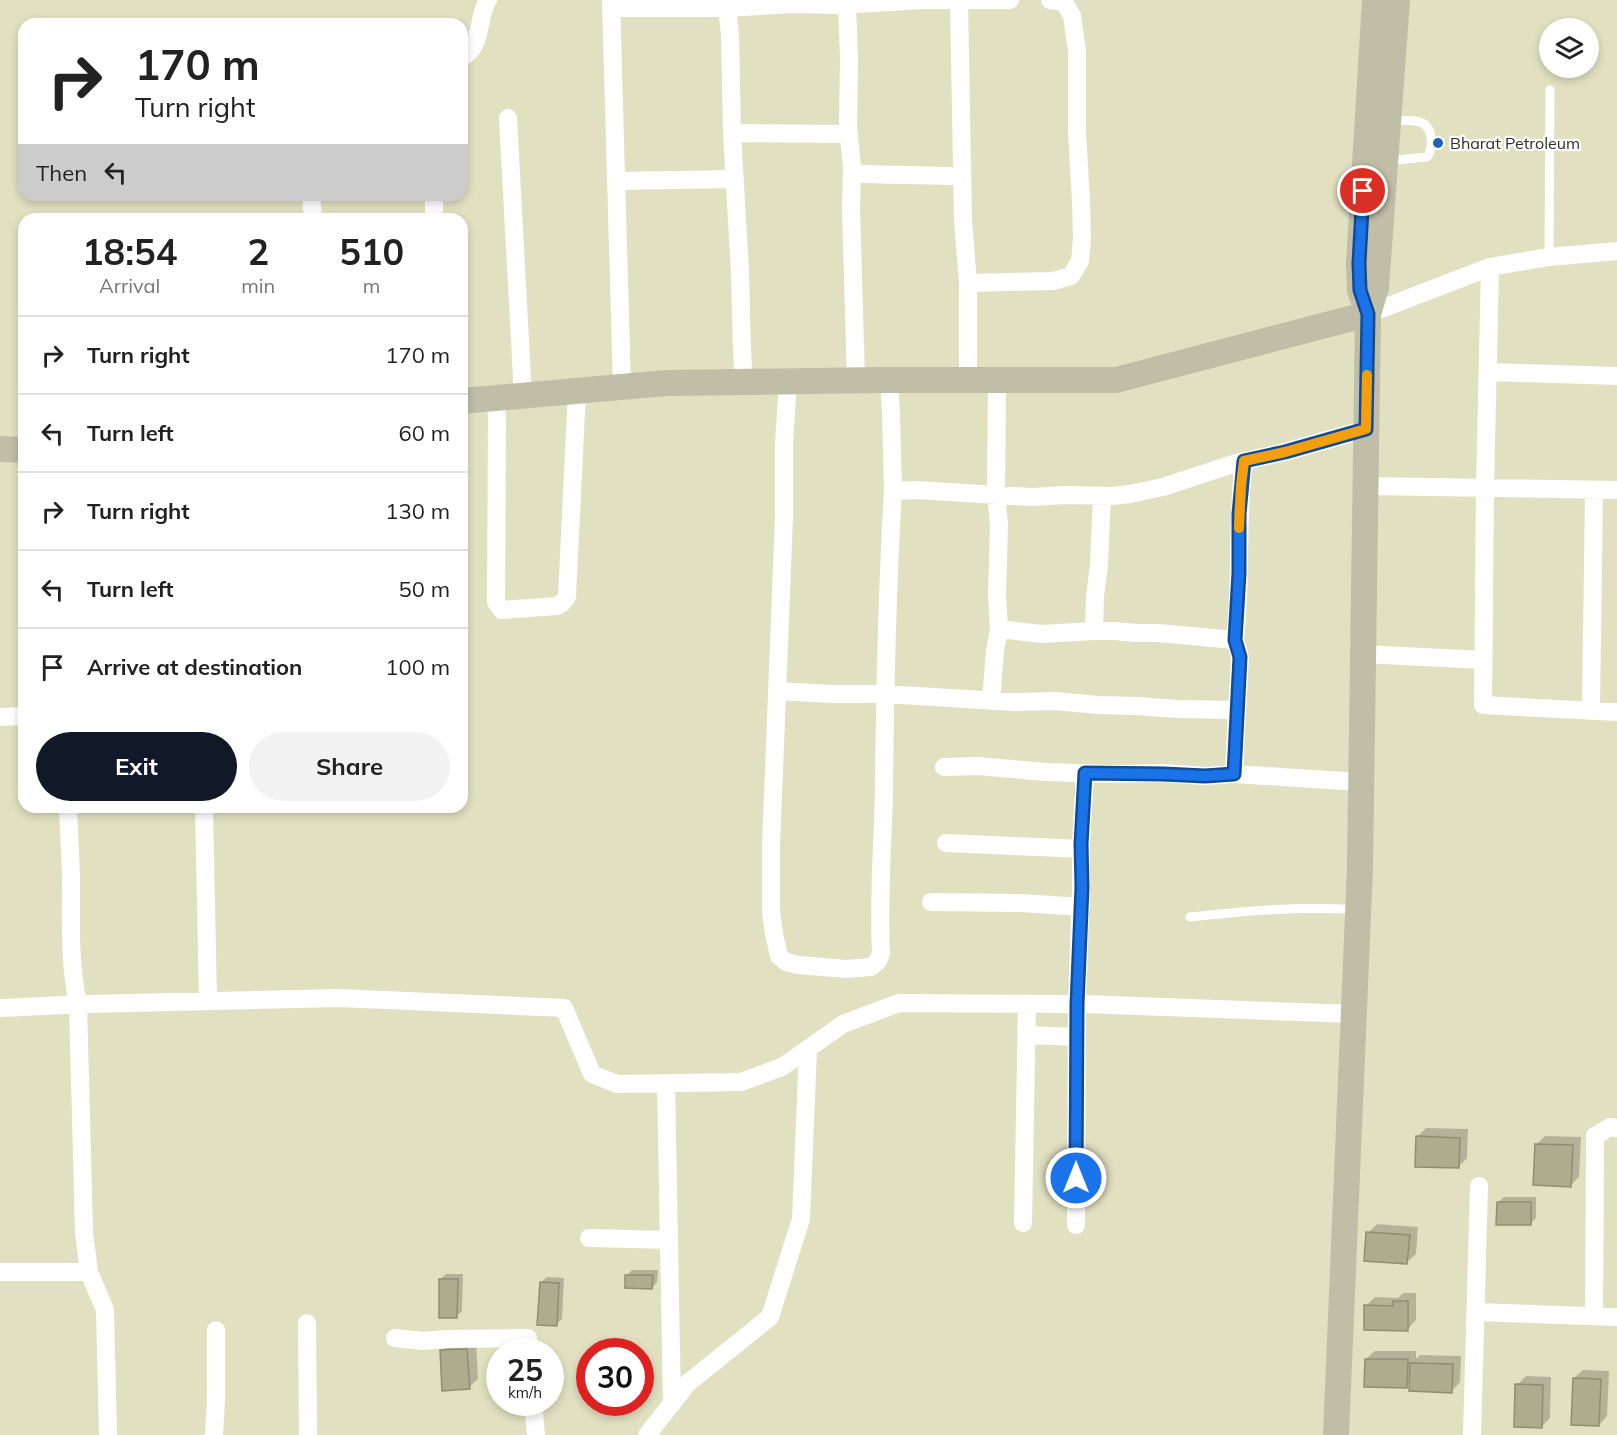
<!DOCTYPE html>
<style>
:root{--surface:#fff;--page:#f2f2f2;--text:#222;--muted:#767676;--line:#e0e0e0;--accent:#111827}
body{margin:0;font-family:Mulish,sans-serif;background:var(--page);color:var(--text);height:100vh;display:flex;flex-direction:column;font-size:22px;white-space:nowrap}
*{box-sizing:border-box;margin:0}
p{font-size:20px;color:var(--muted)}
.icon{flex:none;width:33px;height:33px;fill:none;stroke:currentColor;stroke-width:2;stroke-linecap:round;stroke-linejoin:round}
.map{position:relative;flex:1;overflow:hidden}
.drawer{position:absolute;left:18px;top:213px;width:450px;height:600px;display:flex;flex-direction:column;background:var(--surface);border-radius:18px;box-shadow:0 3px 9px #0003}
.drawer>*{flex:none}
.guide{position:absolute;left:18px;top:18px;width:450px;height:183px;border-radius:18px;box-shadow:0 3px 9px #0003;background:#fff;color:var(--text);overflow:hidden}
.tools{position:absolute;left:1539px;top:18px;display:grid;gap:12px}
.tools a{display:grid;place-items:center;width:60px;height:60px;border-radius:50%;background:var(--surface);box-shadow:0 3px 9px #0003;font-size:30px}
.speed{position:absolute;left:486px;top:1338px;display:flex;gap:12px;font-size:30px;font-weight:700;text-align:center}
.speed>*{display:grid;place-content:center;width:78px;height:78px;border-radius:50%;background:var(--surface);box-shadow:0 3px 9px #0003;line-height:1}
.speed small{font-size:15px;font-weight:400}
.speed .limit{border:9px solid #d22;background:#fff;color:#111}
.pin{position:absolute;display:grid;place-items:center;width:51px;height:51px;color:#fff;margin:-26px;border:3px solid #fff;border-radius:50%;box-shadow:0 2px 6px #0007}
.me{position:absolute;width:66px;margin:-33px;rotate:0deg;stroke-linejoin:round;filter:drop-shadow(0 0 4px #0008)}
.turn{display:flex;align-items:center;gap:21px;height:126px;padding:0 18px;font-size:27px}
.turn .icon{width:78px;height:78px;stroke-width:2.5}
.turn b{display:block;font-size:42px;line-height:51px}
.then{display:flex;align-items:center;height:57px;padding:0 18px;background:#0003;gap:12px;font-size:22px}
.eta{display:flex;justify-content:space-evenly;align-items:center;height:102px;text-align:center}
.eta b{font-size:36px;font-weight:700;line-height:42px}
.primary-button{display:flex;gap:12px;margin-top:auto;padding:12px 18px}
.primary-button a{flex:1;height:69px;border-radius:36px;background:var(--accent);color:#fff;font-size:24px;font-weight:700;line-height:69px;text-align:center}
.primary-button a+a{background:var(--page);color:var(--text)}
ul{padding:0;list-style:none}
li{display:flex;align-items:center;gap:18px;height:78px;padding:0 18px;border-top:2px solid var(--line)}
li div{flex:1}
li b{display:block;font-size:22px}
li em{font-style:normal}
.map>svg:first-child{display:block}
.shadow{fill:#0003}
.building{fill:#adac8f;stroke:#8f8e71;stroke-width:1.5}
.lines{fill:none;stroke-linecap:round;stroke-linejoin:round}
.lane{stroke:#fff;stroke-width:9}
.street{stroke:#fff;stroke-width:18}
.secondary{stroke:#c0bea6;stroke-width:26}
.route-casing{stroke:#114b97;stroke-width:15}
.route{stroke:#1a73e8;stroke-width:10}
.slow{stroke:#f59e0b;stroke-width:10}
.poi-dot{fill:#1f63b4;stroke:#fff;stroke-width:2}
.labels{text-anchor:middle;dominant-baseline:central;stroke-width:4.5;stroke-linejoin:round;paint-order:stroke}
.poi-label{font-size:16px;fill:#2e2d22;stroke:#fff;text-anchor:start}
</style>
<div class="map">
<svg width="1617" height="1435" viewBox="0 0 1617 1435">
<rect width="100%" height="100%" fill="#e1e0c1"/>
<path class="shadow" d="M1426,1128L1468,1129L1467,1158L1458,1167L1417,1137Z
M1545,1136L1581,1137L1579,1177L1570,1186L1537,1144Z
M1504,1197H1536V1218L1530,1224L1498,1202Z
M1377,1224L1418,1227L1416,1254L1407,1262L1368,1233Z
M632,1270H658L657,1282L652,1288L627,1275Z
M446,1274H463L462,1311L457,1316L440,1279Z
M547,1277L564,1278L562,1319L556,1324L541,1282Z
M1403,1293H1416V1320L1408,1329L1366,1306L1375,1297L1398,1298Z
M476,1341L478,1379L469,1387L442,1351L450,1342Z
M1375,1351H1416V1359L1420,1355L1461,1356L1460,1382L1452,1391L1411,1382L1407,1386L1366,1359Z
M1583,1370L1609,1371L1607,1416L1599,1425L1574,1378Z
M1526,1376L1551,1377L1550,1418L1541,1427L1517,1385Z"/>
<path class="building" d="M1416,1136L1460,1138L1459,1168L1415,1167Z
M1535,1144L1573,1145L1571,1187L1533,1185Z
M1497,1202H1531V1225H1496Z
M1366,1232L1410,1235L1407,1264L1364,1261Z
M625,1275H653L652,1289L625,1288Z
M439,1279H458L457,1318H439Z
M540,1282L559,1283L557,1326L537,1325Z
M1393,1301H1408V1331L1364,1330V1305L1393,1306Z
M467,1349L470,1389L442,1391L440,1350Z
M1365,1359H1408L1407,1388L1364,1387Z
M1410,1363L1453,1364L1452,1393L1409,1391Z
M1573,1378L1601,1379L1599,1426L1571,1425Z
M1515,1384L1543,1385L1542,1428L1514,1427Z"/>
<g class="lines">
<path class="lane" d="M1386,161L1427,157C1431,152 1432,145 1431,138C1429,116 1408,121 1391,120
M1549,257L1550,90
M1190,917C1245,911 1300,906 1356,910"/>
<path class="street" d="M611,0L622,387
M728,0L727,8L730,35L732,133L740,272L742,351L744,382
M959,1L963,221L968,283V380
M847,4L849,57L848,127L852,167L851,209L856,380
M611,8H727L792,4L840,5L922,0H1010
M462,57C483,48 477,16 488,0
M508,118L523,396
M732,133L849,134
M852,173C888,176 925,174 962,177
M616,181L735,179
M311,195L313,219
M434,195V219
M1490,267L1485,488L1483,705L1617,712
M968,283L1053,281L1071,276L1080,261L1082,238L1081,201L1077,132V51L1072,16L1064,2L1050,0
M1368,314L1490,267L1549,257L1617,251
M1488,372L1617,376
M889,380L891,413L893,491L917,490L1032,497L1065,495L1112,496L1130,494L1163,487L1236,463L1285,452L1366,429
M997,380L996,495L999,524L997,595L999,629L1042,634L1094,631H1114L1136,633H1158L1235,640C1242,581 1236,520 1244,461
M788,381L784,444V517L771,846V912L774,934L779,956L786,962L798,965L847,969L871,967L878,961L881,953C878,898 883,843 884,788C885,689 887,590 893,491
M495,398L497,417L496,602L502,610L557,606L562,603L567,597L577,391
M1366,486L1617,490
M1094,631L1095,596L1099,565L1102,496
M1363,654L1483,660
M777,691L833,694H885L1015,702L1055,701L1098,705L1137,706L1178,709L1237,710L1240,657L1235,640
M991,701L995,651L999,629
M1591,710L1594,490
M0,717L24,716
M944,767L978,766L1045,772L1113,774L1163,773L1205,776L1234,774L1361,782
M1234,774L1237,710
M204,807L208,1001
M946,843L1081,849
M931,902L1022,903L1081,907
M0,1008L87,1004L339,998L564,1008L592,1074L617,1084L741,1082L782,1067L843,1024L899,1003L1083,1004L1354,1014
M1027,1035L1077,1037
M666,1083L672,1404
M1023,1223L1027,1004
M1076,1225L1077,1004L1081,887V844L1085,773
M589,1238L669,1240
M0,1272H89L84,1232L78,1004C69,962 71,919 71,876C70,853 69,830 68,807
M89,1272L105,1310L108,1435
M1475,1312L1617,1317
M1594,1316L1595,1136L1610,1127L1617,1128
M307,1323L308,1435
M395,1338L423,1341L448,1339L528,1338L529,1352
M533,1402L536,1435
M214,1435L216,1401V1330
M647,1435L688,1383L770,1317L801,1219L808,1049
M1472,1435L1479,1186"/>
<path class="secondary" d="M1364,302L1360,290L1359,263L1375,0
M462,401L666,383L880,380H1116L1368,314
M0,449L24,450
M1336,1435L1360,867L1368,314L1376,287L1397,0"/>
</g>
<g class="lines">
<defs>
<path id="route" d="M1076,1178L1077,1004L1082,887L1081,844L1085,773L1163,774L1205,776L1234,774L1240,657L1235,640L1239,573V514L1244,461L1285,452L1366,429L1368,314L1360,290L1359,263L1363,191"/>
</defs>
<use href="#route" class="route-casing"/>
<use href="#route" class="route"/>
<path class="slow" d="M1239,528L1241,485L1244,461L1285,452L1366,429L1367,375"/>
</g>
<circle class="poi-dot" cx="1438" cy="143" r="6"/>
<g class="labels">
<g class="poi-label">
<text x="1450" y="143">Bharat Petroleum</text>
</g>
</g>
</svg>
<div class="tools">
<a><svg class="icon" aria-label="layers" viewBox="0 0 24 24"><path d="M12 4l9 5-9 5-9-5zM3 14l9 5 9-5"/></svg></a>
</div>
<div class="speed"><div>25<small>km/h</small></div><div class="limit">30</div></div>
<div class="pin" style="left:1363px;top:191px;background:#d93025"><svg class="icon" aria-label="arrive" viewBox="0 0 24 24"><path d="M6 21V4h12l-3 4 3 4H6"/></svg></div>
<svg class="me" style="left:1076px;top:1178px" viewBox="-20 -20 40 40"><circle r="17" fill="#1a73e8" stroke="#fff" stroke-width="3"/><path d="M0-11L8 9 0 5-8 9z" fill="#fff"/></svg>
<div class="guide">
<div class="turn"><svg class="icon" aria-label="right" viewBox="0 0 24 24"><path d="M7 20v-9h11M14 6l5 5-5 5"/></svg><div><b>170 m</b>Turn right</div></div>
<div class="then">Then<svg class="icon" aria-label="left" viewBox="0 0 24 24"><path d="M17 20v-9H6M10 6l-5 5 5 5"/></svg></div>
</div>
<section class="drawer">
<div class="eta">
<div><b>18:54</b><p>Arrival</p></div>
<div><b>2</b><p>min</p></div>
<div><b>510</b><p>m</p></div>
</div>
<ul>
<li><svg class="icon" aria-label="right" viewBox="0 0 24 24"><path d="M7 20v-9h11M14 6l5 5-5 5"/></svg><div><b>Turn right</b></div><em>170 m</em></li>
<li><svg class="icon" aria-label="left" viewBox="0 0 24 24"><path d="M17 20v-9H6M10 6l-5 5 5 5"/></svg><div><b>Turn left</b></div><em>60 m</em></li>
<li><svg class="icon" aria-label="right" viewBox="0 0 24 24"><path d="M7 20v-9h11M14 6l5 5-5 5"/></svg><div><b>Turn right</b></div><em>130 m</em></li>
<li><svg class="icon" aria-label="left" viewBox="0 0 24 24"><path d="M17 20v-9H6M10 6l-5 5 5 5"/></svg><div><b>Turn left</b></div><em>50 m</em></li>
<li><svg class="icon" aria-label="arrive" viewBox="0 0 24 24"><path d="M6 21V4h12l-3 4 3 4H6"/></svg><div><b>Arrive at destination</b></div><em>100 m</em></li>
</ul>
<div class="primary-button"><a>Exit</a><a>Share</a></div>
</section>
</div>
